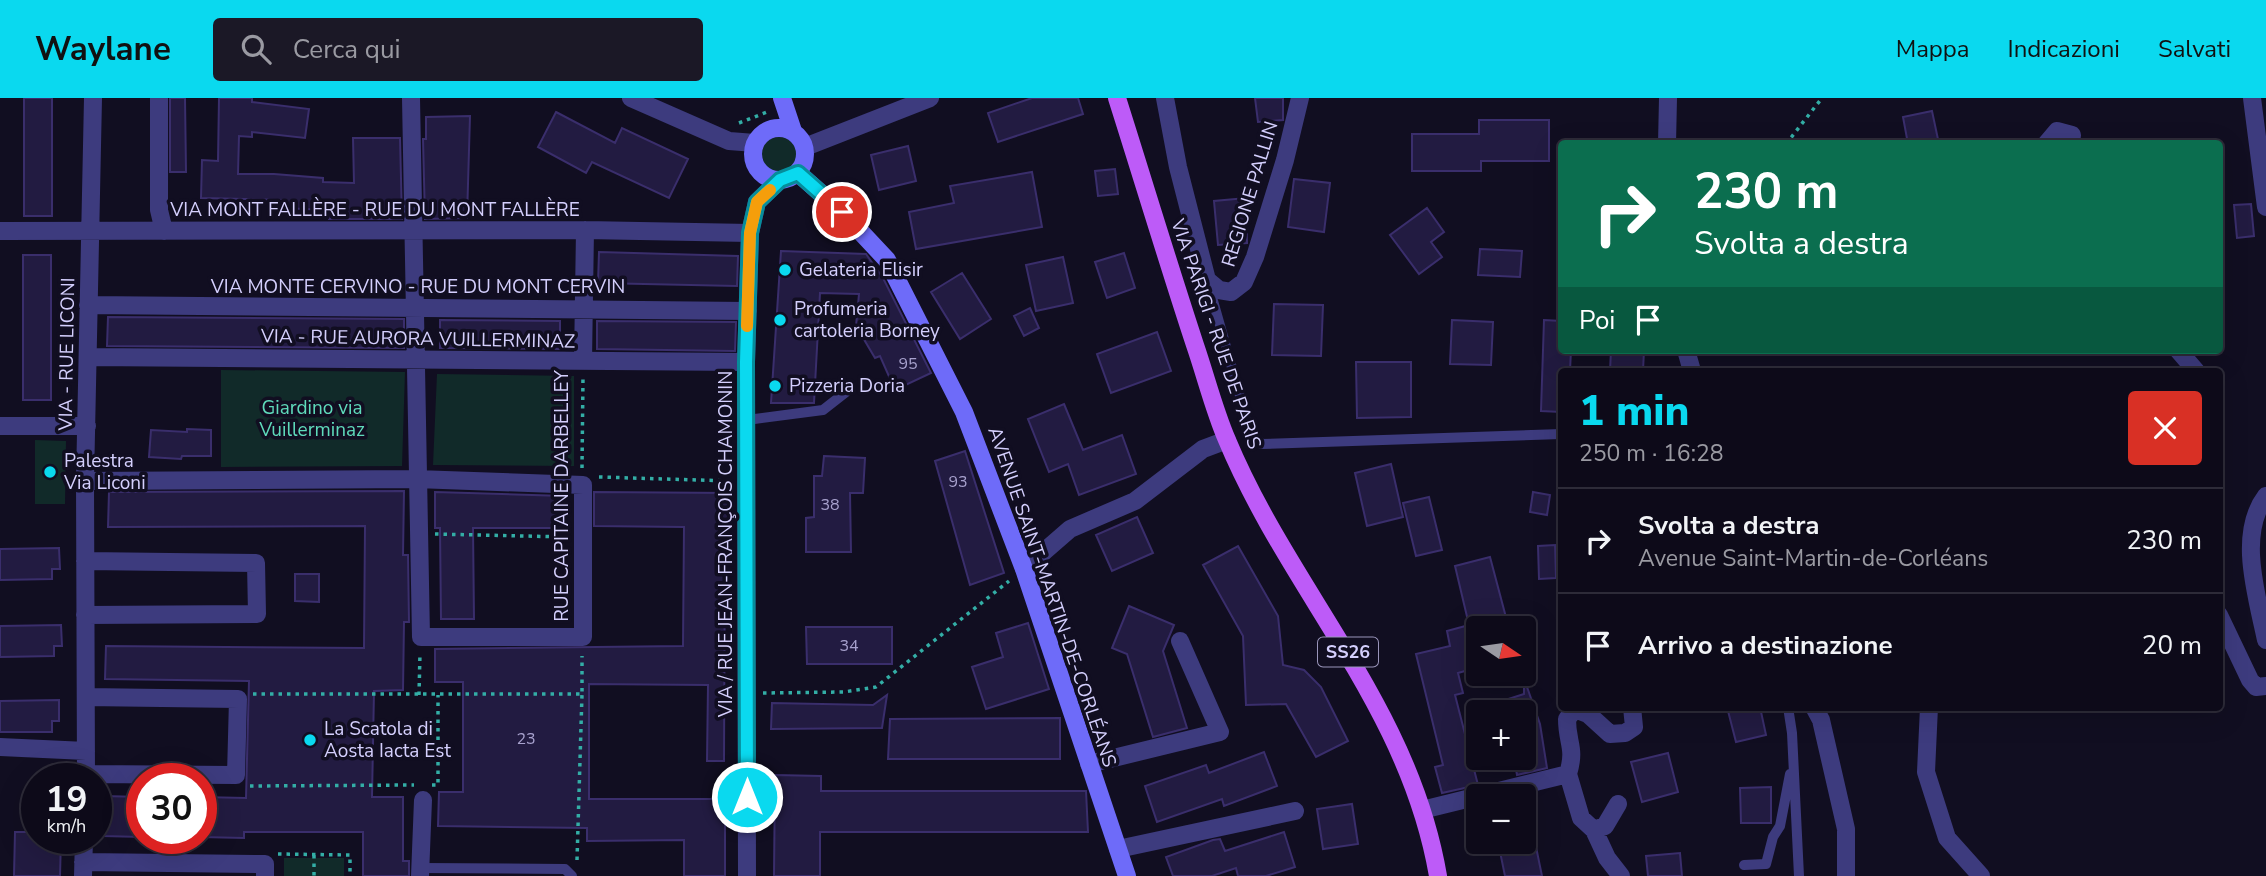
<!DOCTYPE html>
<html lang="it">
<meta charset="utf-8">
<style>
:root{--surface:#0d0a19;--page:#1b1826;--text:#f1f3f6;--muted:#9a9aa2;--line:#2d2b38;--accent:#0ad9ef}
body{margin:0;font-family:"Nunito Sans",sans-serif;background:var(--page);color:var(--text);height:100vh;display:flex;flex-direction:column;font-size:26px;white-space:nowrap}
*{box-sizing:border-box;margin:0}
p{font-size:23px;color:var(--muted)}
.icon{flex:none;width:38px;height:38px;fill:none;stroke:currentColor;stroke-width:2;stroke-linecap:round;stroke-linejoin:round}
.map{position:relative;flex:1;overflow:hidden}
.sheet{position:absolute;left:1558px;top:270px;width:665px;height:343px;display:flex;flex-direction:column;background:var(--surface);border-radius:7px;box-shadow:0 7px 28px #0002,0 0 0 2px var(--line)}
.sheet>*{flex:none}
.banner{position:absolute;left:1558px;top:42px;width:665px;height:214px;border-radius:7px;box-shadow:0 7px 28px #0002,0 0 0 2px var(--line);background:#0b6e4f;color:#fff;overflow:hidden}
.needle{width:46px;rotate:103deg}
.fabs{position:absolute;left:1466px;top:518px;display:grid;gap:14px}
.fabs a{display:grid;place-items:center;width:70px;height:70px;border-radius:7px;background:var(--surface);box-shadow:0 7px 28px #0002,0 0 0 2px var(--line);font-size:35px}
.speed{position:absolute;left:21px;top:665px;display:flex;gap:14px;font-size:35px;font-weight:700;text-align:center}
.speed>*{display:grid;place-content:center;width:91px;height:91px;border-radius:50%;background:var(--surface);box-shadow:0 7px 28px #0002,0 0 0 2px var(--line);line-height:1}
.speed small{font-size:18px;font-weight:400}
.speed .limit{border:10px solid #d22;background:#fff;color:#111}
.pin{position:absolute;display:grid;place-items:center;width:60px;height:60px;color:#fff;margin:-30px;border:4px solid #fff;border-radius:50%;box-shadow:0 2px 7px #0007}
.me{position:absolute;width:77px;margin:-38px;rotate:0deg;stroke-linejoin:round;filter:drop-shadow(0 0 5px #0008)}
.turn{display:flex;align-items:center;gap:24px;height:147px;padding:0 21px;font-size:32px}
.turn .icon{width:91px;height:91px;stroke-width:2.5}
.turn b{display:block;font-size:49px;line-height:60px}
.then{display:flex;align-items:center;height:66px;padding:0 21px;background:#0003;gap:14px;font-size:26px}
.round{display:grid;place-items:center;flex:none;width:74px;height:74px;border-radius:7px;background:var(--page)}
.head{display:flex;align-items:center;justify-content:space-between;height:119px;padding:0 21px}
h1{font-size:42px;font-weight:800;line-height:52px;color:var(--accent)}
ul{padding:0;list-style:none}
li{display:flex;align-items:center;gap:21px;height:105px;padding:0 21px;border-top:2px solid var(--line)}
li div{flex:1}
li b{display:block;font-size:26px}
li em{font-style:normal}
header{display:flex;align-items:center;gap:42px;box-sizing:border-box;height:98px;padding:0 35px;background:var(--accent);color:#111}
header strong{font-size:33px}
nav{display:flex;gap:38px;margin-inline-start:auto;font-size:24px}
.search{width:490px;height:63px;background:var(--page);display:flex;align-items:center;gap:18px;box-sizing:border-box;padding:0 24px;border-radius:7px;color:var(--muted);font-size:26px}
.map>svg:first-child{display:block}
.green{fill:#112a29}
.building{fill:#221b41;stroke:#3a2e6c;stroke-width:2}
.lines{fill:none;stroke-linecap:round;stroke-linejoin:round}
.path{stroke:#33aea6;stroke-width:3.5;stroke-dasharray:3.5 5;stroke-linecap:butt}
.lane{stroke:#3d3b7e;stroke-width:10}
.street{stroke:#3d3b7e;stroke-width:18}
.secondary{stroke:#6e6bf9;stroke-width:18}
.primary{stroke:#bd5bf8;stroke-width:18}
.route-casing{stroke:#068d9b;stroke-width:18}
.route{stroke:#0ad9ef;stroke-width:12}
.slow{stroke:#f59e0b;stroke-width:12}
.poi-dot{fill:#0ad9ef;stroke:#110e21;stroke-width:2.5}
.labels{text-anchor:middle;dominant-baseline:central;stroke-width:7;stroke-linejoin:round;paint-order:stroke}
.number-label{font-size:16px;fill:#a8a2ce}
.shield{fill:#110e21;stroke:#9a95bb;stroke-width:2}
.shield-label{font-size:18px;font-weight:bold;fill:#d4cffd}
.street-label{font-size:19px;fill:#d4cffd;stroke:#110e21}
.poi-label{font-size:19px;fill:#d4cffd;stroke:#110e21;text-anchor:start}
.park-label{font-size:19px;fill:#5fdabb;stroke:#110e21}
</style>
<header>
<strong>Waylane</strong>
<div class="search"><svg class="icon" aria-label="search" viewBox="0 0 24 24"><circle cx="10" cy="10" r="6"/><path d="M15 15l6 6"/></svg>Cerca qui</div>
<nav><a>Mappa</a><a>Indicazioni</a><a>Salvati</a></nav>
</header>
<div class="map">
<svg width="2266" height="778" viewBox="0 0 2266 778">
<rect width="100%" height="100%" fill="#110e21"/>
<path class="green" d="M761 57a18 18 0 1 1 36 0a18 18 0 1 1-36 0Z
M221,272L405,274L402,368L221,369Z
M437,276L574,278V368L433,367Z
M35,342L66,343L65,406H35Z
M284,760H344V778H284Z"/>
<path class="building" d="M24,0H52V118H24Z
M170,0H185L186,74H170Z
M219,0H252V4L309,11L305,40L252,34V39L239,38L238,76H274L323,80V84L354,85L353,40H400L402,121H329L328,112L282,110L283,102L201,100L202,62L218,63Z
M1032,0H1078L1083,16L998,44L988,15Z
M1255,0H1283V22L1258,24Z
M1932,13L1939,46H1908L1903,19Z
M556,14L615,45L622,30L688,61L669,100L592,64L586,75L538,49Z
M470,18L467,120L425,121L423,41H426V19Z
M1479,22H1549V63H1481V73H1412V36H1479Z
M908,48L916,83L879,92L871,57Z
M1115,71L1118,96L1098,98L1095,73Z
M1032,74L1042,129L916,151L909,114L954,105L950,88Z
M1294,81L1330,85L1324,134L1288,129Z
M1246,100L1247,145L1218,147L1214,103Z
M2251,106L2254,138L2237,140L2234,107Z
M1427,110L1444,134L1431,144L1442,159L1419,176L1390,137Z
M1480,151L1522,153L1520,179L1478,177Z
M781,153L866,156L883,180L931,275L895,292L880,258L875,260L856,228L859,196L820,195L814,305H771Z
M599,154L738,158L737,188L598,185Z
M1124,155L1135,190L1107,200L1095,164Z
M23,157H51V302H23Z
M1063,159L1073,205L1036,213L1026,167Z
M962,175L991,221L960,241L931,194Z
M1274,206L1323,207L1321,258L1272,257Z
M1030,210L1039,230L1024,238L1014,218Z
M108,219L404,221V250L107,248Z
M440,222L560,223V251L440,250Z
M1452,222L1493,224L1491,267L1450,266Z
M1544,222L1561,223V252H1571L1570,273H1561V314L1541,313Z
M597,223L736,224L735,253L597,251Z
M1157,234L1171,273L1111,295L1097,256Z
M1611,252H1644L1643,273H1610Z
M1356,264H1411V319L1357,320Z
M1064,306L1083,352L1122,337L1136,376L1079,397L1068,366L1049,374L1028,321Z
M187,331L211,332V358H182L181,361L149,359L151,332L187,334Z
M965,353L1004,475L970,487L935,363Z
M824,358L865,360L863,395H850L851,454H806V420L814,419V378H822Z
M1391,366L1403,419L1367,428L1355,375Z
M404,393L403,457H408L409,524H404L403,592L374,593L372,699H403V763H409V778H363V734H244V740L201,739V699L246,700L249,583L105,581L106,548L364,550L365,428L108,429L109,394Z
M435,394L564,398V430H473L474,521H441L440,430H435Z
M594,394L732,395V430H725L724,663H707L708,587L589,586V701H725V778H684V742L587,743V730L438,728L439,694H463V584H435V551L683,548L684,429L594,428Z
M1533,394L1550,397L1547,417L1530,414Z
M1429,399L1442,452L1416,458L1403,405Z
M1137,419L1153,455L1112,473L1096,437Z
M1555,447L1556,480L1539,481L1538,448Z
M1238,448L1278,518L1283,567L1304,572L1321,589L1348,643L1316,659L1286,606L1246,607L1243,538L1203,467Z
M59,450L60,471H52V481L0,482V451Z
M1490,459L1508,527L1479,530V569L1458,575L1463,595L1455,597L1478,687L1442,695L1435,669L1443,667L1416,556L1450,548L1447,533L1469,527L1455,468Z
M295,476H319V504L295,503Z
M1129,508L1174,527L1163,553L1187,630L1153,639L1127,556L1112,550Z
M1028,525L1049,591L986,611L972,569L1003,559L996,535Z
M61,527L62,548H54V558L0,559V528Z
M806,529H892V566H807Z
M1524,589H1527L1540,626L1547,670L1517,677L1514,660H1524V614H1477V611L1524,596Z
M887,597L882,630L771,631L772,605L873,607Z
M59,602V623H52V634H0V603Z
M1727,609H1760L1766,637L1736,644Z
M1060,620V661H888L890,621Z
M1264,654L1277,688L1224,708L1222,701L1157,724L1145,688L1206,667L1209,675Z
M1668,655L1678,694L1642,704L1631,664Z
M775,677L821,678V693H1086L1088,734H820V778H774Z
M1771,689V725H1741L1740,690Z
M103,698L142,699V739L103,738Z
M1352,706L1358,746L1323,751L1317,711Z
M15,734H37V740H61L60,778H14Z
M1284,734L1295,769L1266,778H1238L1236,770L1212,778H1173L1166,759L1213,742L1220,741L1225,753Z
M1498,744H1535L1542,778H1505Z
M1680,755L1682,778H1648L1646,758Z"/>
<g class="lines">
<path class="path" d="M739,25L767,14
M1786,46L1822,0
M582,370L583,279
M599,379L731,383
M435,436L567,439
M763,595L844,594L876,589L1009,483
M253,596H582V558
M419,597L420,555
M432,687H438V597
M250,688L414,687
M278,756L350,757V778
M314,757V778
M577,762L582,596"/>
<path class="lane" d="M1208,185L1249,330L1261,346L1561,336
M747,322L823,312L846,294
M1788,609L1792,635L1799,778
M1744,767L1766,766L1773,739L1780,728L1790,676
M420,770L565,771L572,778"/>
<path class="street" d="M159,0V112L164,133
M631,0L729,43L755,45
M1165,0L1178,69L1207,182L1219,192L1231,194L1244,184L1255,159L1285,62L1300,0
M2252,0L2266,109
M1667,46L1668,0
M2046,46L2057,33L2072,37L2071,46
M805,49L930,0
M0,133L585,132L750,135
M88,207L748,213
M1686,252L1692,273
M2178,252L2196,273
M89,259L746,264
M583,263L585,132
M0,328H87
M85,383L416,381L583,387V539H421L411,0
M2266,398C2237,436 2257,498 2266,542
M85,463L256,465L257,516L85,517
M1024,471L1070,431L1135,403L1203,351L1227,342
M2219,517L2250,582L2256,589L2266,588
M1814,609L1821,622L1846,731V778
M1929,609L1926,674L1947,740L1981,778
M0,649L86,653
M1089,666L1220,634L1180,543
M86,676L236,677L238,601L86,599
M1568,676L1581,720L1594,732L1605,728L1618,706
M86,681L85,383L93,0
M1422,712L1568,676C1576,649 1567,646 1567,621L1575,611L1588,616L1610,636L1625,635L1634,629L1632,609
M1594,732L1607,760L1621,778
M1118,751L1295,713
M83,764L265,766V778
M83,778L84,740
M420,778L423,702
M747,778L746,264L750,135L757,104L780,82"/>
<path class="secondary" d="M782,0L793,33
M753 56a26 26 0 1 1 52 0a26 26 0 1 1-52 0Z
M798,75L842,114L887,162L964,314L1024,471L1127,778"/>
<path class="primary" d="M1117,0C1143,82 1168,165 1195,247C1206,279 1214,312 1227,342C1291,495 1409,608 1438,778"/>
</g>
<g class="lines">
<defs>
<path id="route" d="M747,699L746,264L750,135L757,104L780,82L798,75L842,114"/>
</defs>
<use href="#route" class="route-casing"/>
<use href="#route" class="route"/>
<path class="slow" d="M747,228L750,135L757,104L770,92"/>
</g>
<g class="poi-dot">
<circle cx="785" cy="172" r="7"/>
<circle cx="780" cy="222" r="7"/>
<circle cx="775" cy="288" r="7"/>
<circle cx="50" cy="374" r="7"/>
<circle cx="310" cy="642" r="7"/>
</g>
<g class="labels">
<g class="number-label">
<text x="908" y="266">95</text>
<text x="958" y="384">93</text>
<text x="830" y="407">38</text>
<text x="849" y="548">34</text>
<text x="526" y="641">23</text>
</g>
<rect class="shield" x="1318" y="539.5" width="60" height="29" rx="5"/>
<g class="shield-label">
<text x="1348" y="554">SS26</text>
</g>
<g class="street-label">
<text transform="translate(1250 96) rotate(-73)">REGIONE PALLIN</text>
<text x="375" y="112">VIA MONT FALLÈRE - RUE DU MONT FALLÈRE</text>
<text x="418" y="189">VIA MONTE CERVINO - RUE DU MONT CERVIN</text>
<text transform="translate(1216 236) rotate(71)">VIA PARIGI - RUE DE PARIS</text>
<text transform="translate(418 241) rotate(1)">VIA - RUE AURORA VUILLERMINAZ</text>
<text transform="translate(67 256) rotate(-89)">VIA - RUE LICONI</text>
<text transform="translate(562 398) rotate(-90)">RUE CAPITAINE DARBELLEY</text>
<text transform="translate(726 446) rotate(-90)">VIA / RUE JEAN-FRANÇOIS CHAMONIN</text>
<text transform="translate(1052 499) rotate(71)">AVENUE SAINT-MARTIN-DE-CORLÉANS</text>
</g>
<g class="poi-label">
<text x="799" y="172">Gelateria Elisir</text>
<text x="794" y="211">Profumeria<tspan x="794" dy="22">cartoleria Borney</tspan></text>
<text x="789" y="288">Pizzeria Doria</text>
<text x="64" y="363">Palestra<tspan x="64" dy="22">Via Liconi</tspan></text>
<text x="324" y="631">La Scatola di<tspan x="324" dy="22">Aosta Iacta Est</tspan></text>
</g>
<g class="park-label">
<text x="312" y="310">Giardino via<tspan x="312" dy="22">Vuillerminaz</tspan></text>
</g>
</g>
</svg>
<div class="fabs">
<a><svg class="needle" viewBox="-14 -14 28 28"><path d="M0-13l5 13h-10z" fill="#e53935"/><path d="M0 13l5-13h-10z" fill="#9a9aa2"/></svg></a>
<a>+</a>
<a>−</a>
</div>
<div class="speed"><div>19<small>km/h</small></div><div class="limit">30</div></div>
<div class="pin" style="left:842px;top:114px;background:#d93025"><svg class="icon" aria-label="arrive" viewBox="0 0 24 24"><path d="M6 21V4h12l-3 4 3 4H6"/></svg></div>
<svg class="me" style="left:747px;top:699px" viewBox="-20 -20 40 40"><circle r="17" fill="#0ad9ef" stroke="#fff" stroke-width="3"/><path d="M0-11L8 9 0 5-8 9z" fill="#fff"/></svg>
<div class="banner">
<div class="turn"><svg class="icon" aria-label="right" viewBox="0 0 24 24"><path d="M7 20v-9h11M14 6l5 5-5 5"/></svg><div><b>230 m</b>Svolta a destra</div></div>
<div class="then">Poi<svg class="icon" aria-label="arrive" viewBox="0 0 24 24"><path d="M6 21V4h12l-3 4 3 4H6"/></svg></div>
</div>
<section class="sheet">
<div class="head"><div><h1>1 min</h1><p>250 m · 16:28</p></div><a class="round" style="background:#d93025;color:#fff"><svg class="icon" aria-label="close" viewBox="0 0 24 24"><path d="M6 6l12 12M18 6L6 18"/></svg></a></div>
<ul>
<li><svg class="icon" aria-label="right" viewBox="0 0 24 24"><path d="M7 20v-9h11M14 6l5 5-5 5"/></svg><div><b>Svolta a destra</b><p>Avenue Saint-Martin-de-Corléans</p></div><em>230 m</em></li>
<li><svg class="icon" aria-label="arrive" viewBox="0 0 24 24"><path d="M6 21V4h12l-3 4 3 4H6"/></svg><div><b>Arrivo a destinazione</b></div><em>20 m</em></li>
</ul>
</section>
</div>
